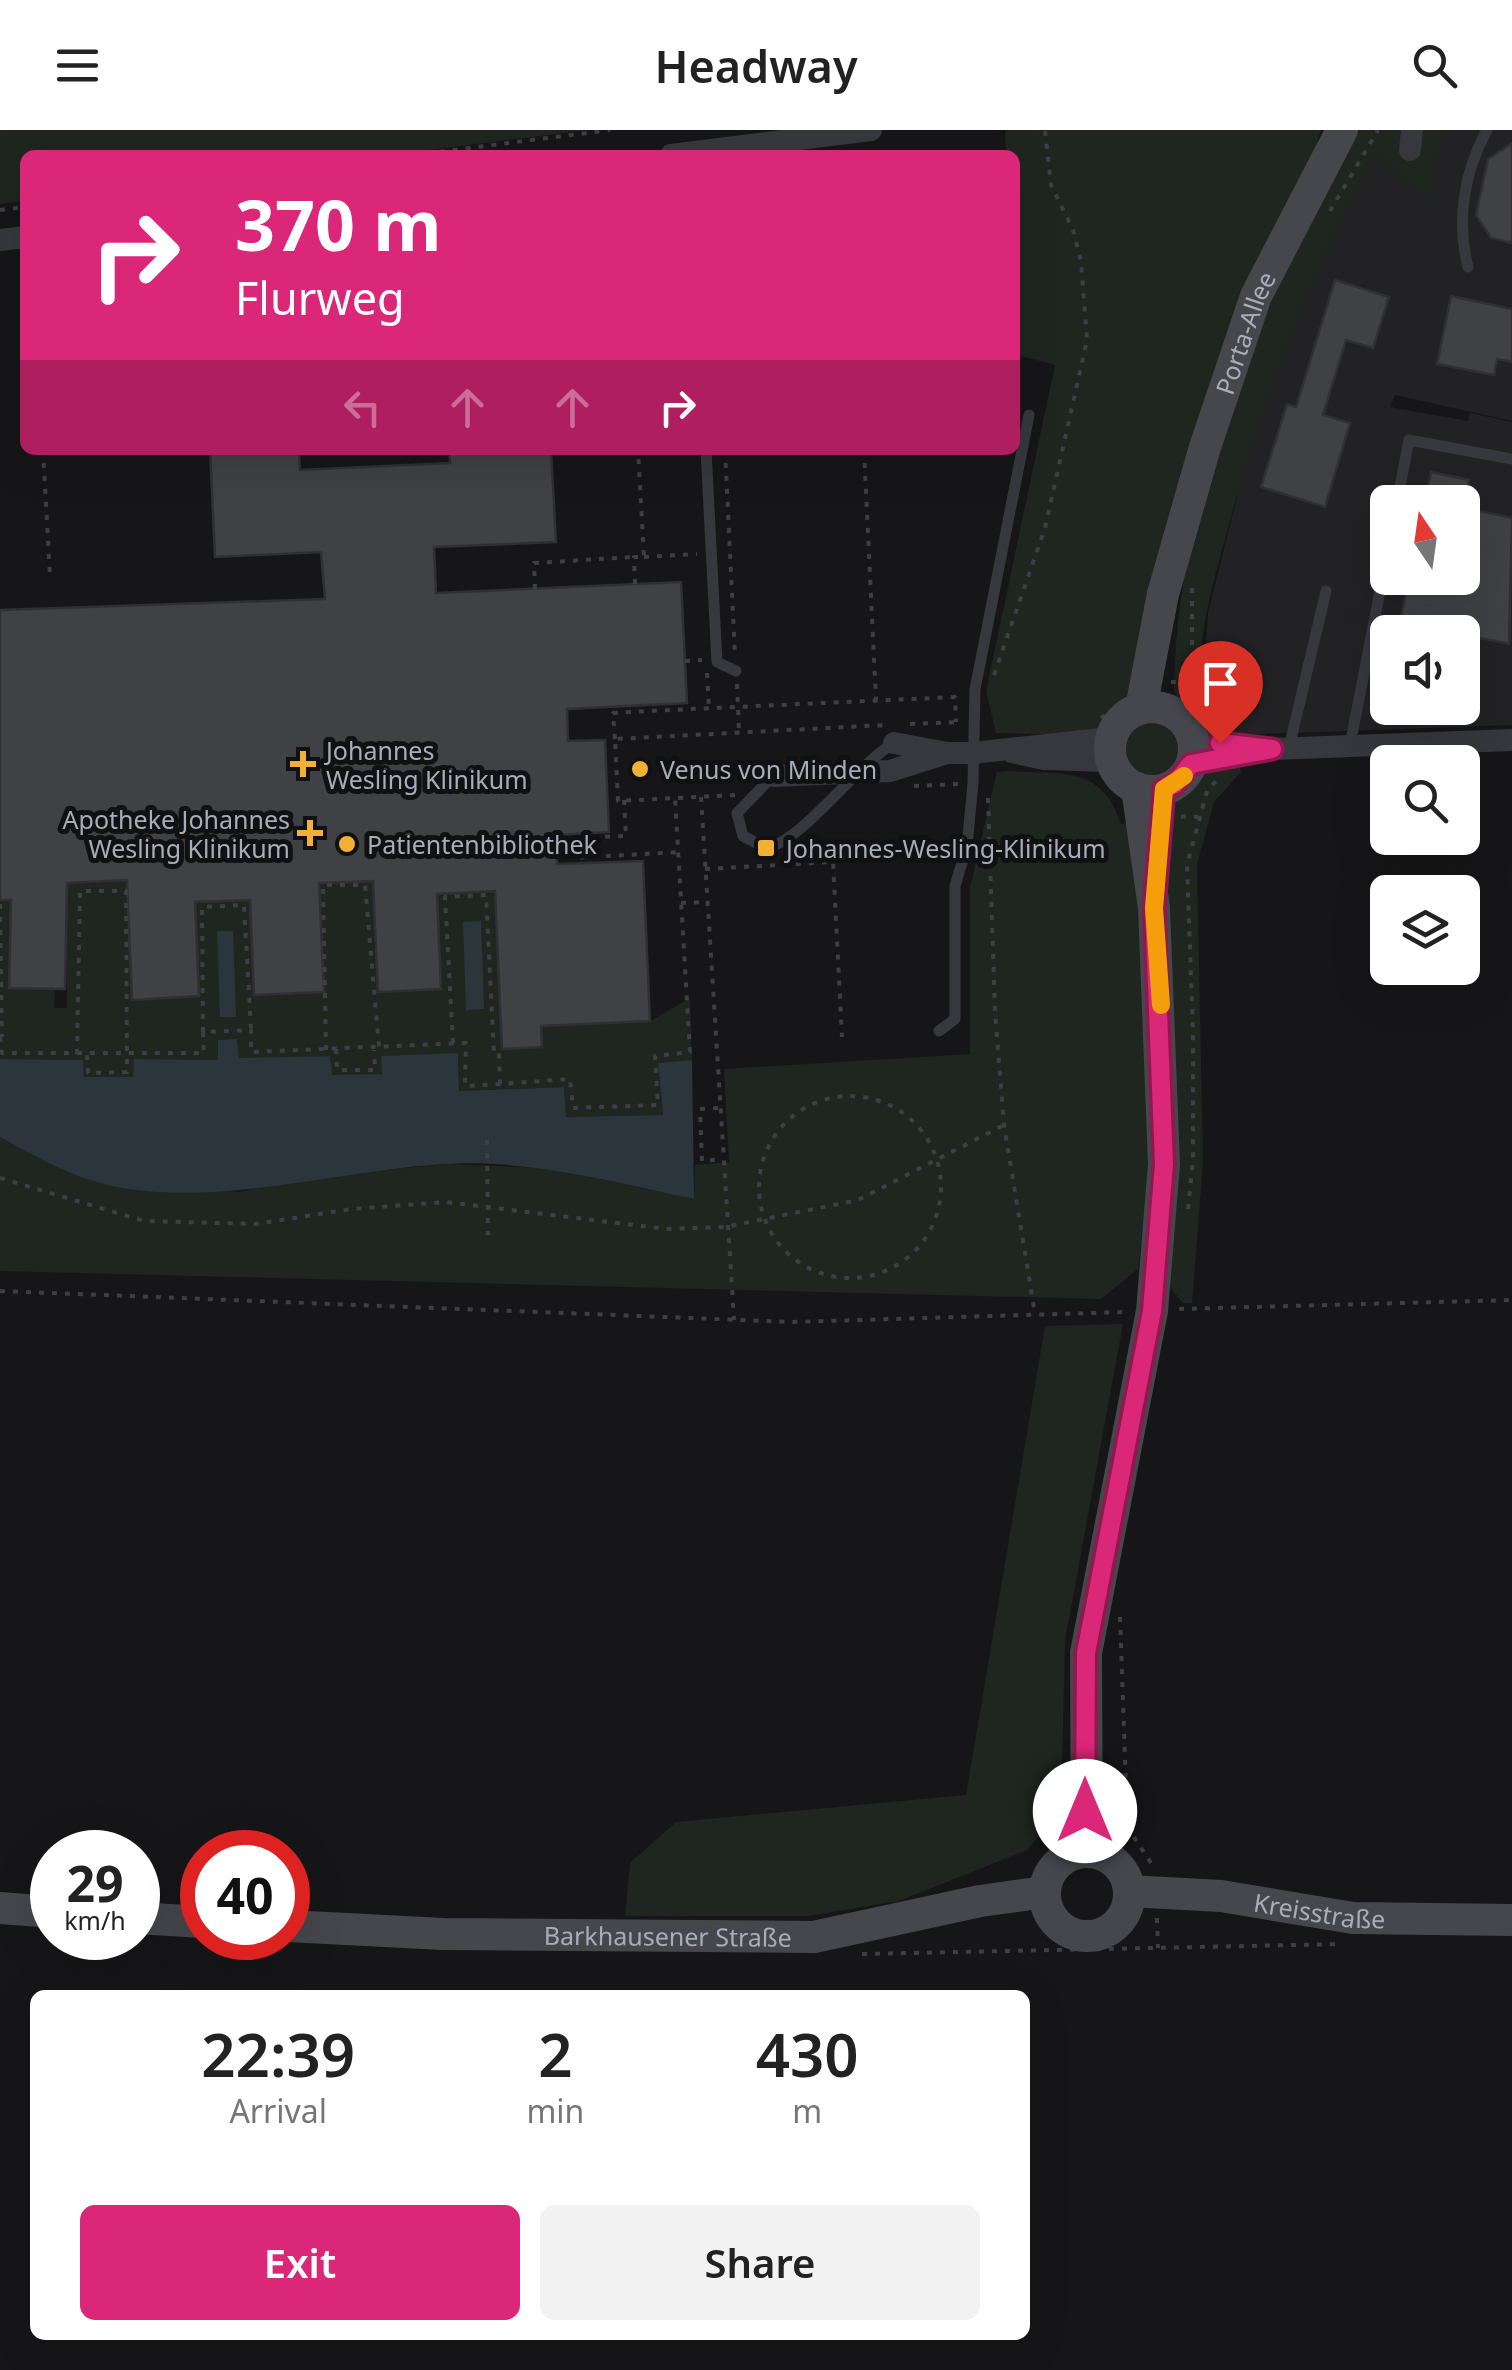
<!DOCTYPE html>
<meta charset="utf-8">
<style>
:root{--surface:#fff;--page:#f2f2f2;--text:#222;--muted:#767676;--accent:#db2777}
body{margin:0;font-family:"Noto Sans",sans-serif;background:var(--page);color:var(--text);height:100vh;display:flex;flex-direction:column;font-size:38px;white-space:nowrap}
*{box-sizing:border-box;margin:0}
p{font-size:32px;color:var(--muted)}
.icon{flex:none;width:55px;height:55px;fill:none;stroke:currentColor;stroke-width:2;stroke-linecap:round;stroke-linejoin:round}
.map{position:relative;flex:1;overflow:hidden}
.drawer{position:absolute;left:30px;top:1860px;width:1000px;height:350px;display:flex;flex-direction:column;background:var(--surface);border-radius:15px;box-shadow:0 10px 40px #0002}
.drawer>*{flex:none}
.banner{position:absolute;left:20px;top:20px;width:1000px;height:305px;border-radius:15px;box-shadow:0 10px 40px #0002;background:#db2777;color:#fff;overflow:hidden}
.needle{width:65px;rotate:347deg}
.controls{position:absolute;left:1370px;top:355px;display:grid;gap:20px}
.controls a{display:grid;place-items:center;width:110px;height:110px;border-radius:15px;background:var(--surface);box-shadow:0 10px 40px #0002;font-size:50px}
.speed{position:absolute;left:30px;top:1700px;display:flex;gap:20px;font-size:50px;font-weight:700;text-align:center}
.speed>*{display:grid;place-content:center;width:130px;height:130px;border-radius:50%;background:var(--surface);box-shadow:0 10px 40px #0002;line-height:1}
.speed small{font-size:25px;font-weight:400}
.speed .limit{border:15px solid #d22;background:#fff;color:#111}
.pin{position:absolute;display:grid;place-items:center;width:85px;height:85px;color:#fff;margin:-102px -42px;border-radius:50% 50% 50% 0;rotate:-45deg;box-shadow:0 0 10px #0007}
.pin .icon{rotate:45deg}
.me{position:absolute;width:110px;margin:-55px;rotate:0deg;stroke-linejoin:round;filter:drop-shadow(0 0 8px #0008)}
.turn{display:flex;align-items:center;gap:35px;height:210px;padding:0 50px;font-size:45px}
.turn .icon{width:130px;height:130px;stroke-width:2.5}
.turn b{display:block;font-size:70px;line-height:85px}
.lanes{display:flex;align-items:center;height:95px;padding:0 50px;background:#0003;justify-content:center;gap:50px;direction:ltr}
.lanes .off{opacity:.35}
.eta{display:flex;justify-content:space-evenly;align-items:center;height:170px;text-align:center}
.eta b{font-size:60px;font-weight:600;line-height:70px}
.primary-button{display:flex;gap:20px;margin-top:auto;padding:20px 50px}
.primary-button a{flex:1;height:115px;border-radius:15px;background:var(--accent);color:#fff;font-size:40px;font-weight:600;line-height:115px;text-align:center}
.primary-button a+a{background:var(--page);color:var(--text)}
header{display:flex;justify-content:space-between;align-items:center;height:130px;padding:0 50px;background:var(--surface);font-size:45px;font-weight:600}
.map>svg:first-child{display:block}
.built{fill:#222225;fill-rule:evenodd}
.green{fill:#1e261f}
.water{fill:#2c353c}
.building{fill:#404145;stroke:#303034;stroke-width:2.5}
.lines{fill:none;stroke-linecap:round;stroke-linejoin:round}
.path{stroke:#3d3f44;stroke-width:4;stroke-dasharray:5 8;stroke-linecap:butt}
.lane{stroke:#37383d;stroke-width:11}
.street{stroke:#37383d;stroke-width:22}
.secondary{stroke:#45474d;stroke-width:32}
.route-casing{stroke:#8e194d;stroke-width:25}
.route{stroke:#db2777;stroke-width:18}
.slow{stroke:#f59e0b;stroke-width:18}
.poi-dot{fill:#f2b134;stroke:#111113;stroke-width:4}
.labels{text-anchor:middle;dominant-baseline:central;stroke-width:10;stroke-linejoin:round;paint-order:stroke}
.street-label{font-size:25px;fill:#a8adb8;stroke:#111113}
.poi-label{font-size:25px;fill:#a8adb8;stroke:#111113;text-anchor:start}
</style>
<header><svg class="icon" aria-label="menu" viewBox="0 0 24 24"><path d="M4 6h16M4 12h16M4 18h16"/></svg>Headway<svg class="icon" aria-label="search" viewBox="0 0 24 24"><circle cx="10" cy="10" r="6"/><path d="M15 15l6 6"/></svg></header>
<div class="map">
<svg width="1512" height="2240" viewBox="0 0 1512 2240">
<rect width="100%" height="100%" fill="#161618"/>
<path class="built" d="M1444,0H1512V291L1395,265L1390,277L1468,291L1470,283L1512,292V595L1233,605L1223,582L1212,573L1203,555L1208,483L1252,307L1286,211L1335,99L1375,25L1428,71ZM1388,372H1462V448H1388ZM1388,502H1462V578H1388Z"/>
<path class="green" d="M0,0H588L390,25H25V71L0,74Z
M1005,0H1321L1130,571L1090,605L996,603L986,561L1055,235L1018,225L1015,25H1006Z
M1353,0H1444L1429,72L1375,26C1308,149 1261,274 1225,409C1214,451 1196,508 1202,552C1205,570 1222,580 1233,594V605L1207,604L1179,576L1174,560C1176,359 1266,176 1353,0Z
M1123 618a29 29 0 1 1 58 0a29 29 0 1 1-58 0Z
M1239,634L1241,642L1214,672L1197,734L1203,1032L1192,1173H1183L1164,1150L1174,1043L1165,700C1173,649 1192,644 1239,634Z
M1008,641C1060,645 1102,634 1121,694L1134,692L1151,1032L1138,1139L1101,1169L0,1141V1007L90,1050L238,1062L319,1046L448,1034L549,1038L694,1069L695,1035L729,1032L724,939L970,924V757L997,642Z
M127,750L133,870L199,866L195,772L250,770L254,865L323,862L319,753L373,751L378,861L441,859L437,764L495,761L502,919L540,877L560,895L650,891L690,868L692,930L658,933L663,985L565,987L564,957L459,961L458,924L382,926L383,944L331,946L330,926L238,929L237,909L218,930L134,929L133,947L84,948L83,930L0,929V770H11L9,857L55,859L54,878H67V753Z
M1123,1194L1065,1511L1061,1678L1027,1720L899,1771L809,1786H625L630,1733L676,1692L966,1665L1045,1196Z"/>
<path class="water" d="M481,791L484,879L466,880L463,792Z
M217,801H233L236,887H220Z
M237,909L239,928L330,926L332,945L382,944L381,926L458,923L459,961L564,957L566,987L663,985L658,933L692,930L694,1069C613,1052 530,1029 446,1034C334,1040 197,1084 90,1050C59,1040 28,1022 0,1007V929L83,930L84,947H133L134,929L218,930V910Z"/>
<path class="building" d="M1512,13V113L1491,108L1476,85L1488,29Z
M1335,150L1389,167L1373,218L1346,210L1323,285L1350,293L1325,377L1261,357L1287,274L1296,277Z
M1451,166L1512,179V232L1497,229L1494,245L1437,234Z
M210,320H299L300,340L450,333L449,320H551L556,412L434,417L436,463L681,452L687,573L567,579L568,611L605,610L609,702L556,705L557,734L643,731L650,891L541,896L542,917L502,919L495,761L437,764L441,859L378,862L373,751L319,753L324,862L254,865L250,770L195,772L199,866L132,870L127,750L67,753L65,859L9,858L11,770H0V480L325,469L321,422L215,427Z
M1431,342L1469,350L1464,372H1425Z
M1462,377L1512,388L1509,514L1400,491L1409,448H1462Z"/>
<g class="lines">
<path class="path" d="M414,25L610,0
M0,80L25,77
M1330,81L1378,0
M43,320L50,446
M725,320L735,525
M864,320L876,570
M644,427L697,424
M635,454L634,427H644L638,320
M1192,458V552L1215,592
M535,459L534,433L633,427
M685,531L702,530
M707,543L709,578
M994,545L1045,398L1087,210L1081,131L1073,100L1051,55L1045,0
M1171,552H1192
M737,554L739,603
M1101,588L1118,576
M910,594L960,592
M615,609L613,583L648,581L955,567L956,592
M914,656L960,654
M735,665L618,671L615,609L885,595
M701,667L734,1190
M988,668L995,882L1004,995L1035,1184
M624,670L626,706L572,708L573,728L678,722
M1168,686L1198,687
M705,739L833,732L842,907
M681,773L706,772
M0,774L2,907
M203,902L202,777L244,775L251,898
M0,907L2,923H204L203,902L251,900V922L466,913L465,956L500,954
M453,913L445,767L486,765L494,923H499L500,954L570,949L573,978L658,975L655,926L690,922L675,668
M336,919L337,940H375L374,920
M326,920L323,755H365L379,917
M77,924L80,761H126L127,942L88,943L87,924
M759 1057a91 91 0 1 1 182 0a91 91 0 1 1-182 0Z
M718,978L700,979L702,1031L721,1029
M487,1010L488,1105
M0,1048L144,1091L256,1094L351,1079L446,1072L666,1099L725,1097L858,1070L1004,995
M1188,1079L1193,1031V901L1187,735L1207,661L1217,650
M0,1161L793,1192L1124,1182
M1179,1179L1512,1170
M1120,1487L1127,1685L1135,1709L1155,1739
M1157,1788L1158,1818
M217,1810L272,1814
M862,1824L1342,1814"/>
<path class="lane" d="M1468,137C1456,91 1464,42 1487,0
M706,320L717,532L736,541
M1397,372L1409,310L1512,329
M1350,615L1388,420
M1289,618L1326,461
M773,646L737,683L743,706L766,718C803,711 855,636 894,613
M939,901L955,889V756L967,716L973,653L975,559L1029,285"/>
<path class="street" d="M1410,20L1412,0
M671,25L871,0
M0,110L25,107
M1194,612L1254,616
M894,613L947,623H972L1110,608
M1012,622L1044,629L1111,631
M1191,634L1272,619L1512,610
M773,646L890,641L947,623"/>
<g class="secondary">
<circle cx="1152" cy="619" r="42"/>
<path id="s1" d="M1141,578L1163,464L1205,317L1256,166L1342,0"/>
<path d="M1087,1722L1086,1523L1152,1181L1164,1034L1154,778L1137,658"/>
<circle cx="1087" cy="1764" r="42"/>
<path id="s2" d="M1129,1761L1221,1766L1353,1788L1512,1790"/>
<path d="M0,1778L52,1782"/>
<path d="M138,1788L202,1792"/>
<path id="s3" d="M288,1796L443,1804L814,1807L980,1771L1045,1762"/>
</g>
</g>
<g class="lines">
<defs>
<path id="route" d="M1085,1681L1086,1523L1152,1181L1164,1034L1154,778L1164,659L1175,654L1191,634L1272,619L1220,613"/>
</defs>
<use href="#route" class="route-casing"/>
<use href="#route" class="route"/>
<path class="slow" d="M1161,875L1154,778L1164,659L1184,646"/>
</g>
<g class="poi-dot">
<path d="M298 619h10v10h10v10h-10v10h-10v-10h-10v-10h10z"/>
<circle cx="640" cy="639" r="10"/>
<path d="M305 688h10v10h10v10h-10v10h-10v-10h-10v-10h10z"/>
<circle cx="347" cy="714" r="10"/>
<rect x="756" y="708" width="20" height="20" rx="5"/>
</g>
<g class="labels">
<g class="street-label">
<text stroke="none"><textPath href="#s1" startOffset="390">Porta-Allee</textPath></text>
<text stroke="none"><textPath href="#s2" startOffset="192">Kreisstraße</textPath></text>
<text stroke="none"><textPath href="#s3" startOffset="380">Barkhausener Straße</textPath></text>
</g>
<g class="poi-label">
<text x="326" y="620">Johannes<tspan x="326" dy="29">Wesling Klinikum</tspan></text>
<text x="660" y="639">Venus von Minden</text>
<text x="290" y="689" text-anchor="end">Apotheke Johannes<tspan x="290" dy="29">Wesling Klinikum</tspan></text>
<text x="367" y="714">Patientenbibliothek</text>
<text x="786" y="718">Johannes-Wesling-Klinikum</text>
</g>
</g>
</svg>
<div class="controls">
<a><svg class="needle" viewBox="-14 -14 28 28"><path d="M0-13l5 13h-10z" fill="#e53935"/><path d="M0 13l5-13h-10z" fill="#767676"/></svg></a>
<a><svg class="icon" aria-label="sound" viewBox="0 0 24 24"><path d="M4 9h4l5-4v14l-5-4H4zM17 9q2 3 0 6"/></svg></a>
<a><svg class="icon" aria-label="search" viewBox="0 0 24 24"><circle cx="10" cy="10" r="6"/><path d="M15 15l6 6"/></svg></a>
<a><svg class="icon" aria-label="layers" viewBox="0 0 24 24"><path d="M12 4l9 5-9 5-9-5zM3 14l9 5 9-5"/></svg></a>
</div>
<div class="speed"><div>29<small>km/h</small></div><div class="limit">40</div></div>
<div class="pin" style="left:1220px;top:613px;background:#d93025"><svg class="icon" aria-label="arrive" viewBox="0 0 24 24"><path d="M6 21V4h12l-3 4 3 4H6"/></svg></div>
<svg class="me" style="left:1085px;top:1681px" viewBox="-20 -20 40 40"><circle r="19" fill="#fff"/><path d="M0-13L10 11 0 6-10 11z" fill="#db2777"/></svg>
<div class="banner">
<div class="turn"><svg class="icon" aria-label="right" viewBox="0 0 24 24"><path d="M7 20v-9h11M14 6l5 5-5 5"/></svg><div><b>370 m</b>Flurweg</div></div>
<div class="lanes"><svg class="icon off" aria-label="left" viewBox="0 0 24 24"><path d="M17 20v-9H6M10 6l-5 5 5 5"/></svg><svg class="icon off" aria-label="ahead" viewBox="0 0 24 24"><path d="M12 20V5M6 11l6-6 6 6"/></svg><svg class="icon off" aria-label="ahead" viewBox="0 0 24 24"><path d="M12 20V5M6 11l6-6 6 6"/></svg><svg class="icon" aria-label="right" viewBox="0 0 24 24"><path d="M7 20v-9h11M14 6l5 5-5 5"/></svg></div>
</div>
<section class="drawer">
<div class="eta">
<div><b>22:39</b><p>Arrival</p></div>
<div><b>2</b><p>min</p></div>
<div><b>430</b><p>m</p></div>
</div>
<div class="primary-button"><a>Exit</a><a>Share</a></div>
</section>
</div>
